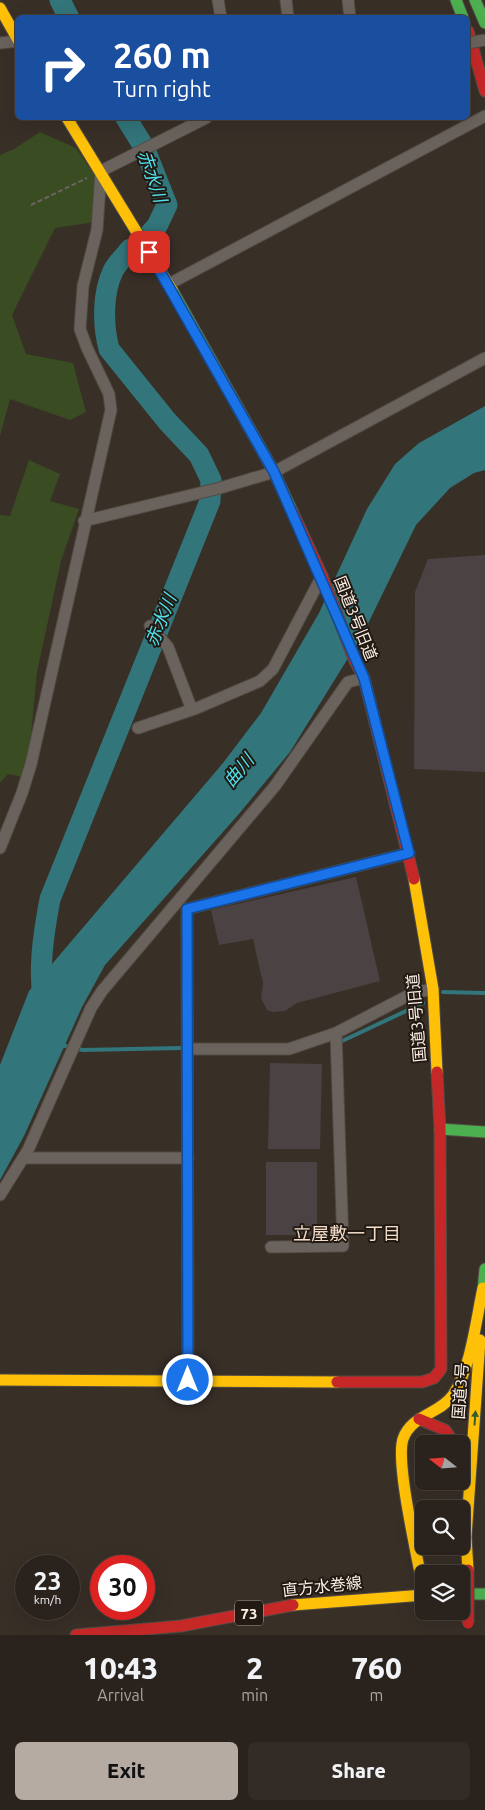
<!DOCTYPE html>
<meta charset="utf-8">
<style>
:root{--surface:#2a231d;--page:#322b26;--text:#f1f3f6;--muted:#a5a4a4;--line:#46403b;--accent:#b6aba2}
body{margin:0;font-family:Ubuntu,"Noto Sans JP",sans-serif;background:var(--page);color:var(--text);height:100vh;display:flex;flex-direction:column;font-size:19px;white-space:nowrap}
*{box-sizing:border-box;margin:0}
p{font-size:16px;color:var(--muted)}
.icon{flex:none;width:28px;height:28px;fill:none;stroke:currentColor;stroke-width:2;stroke-linecap:round;stroke-linejoin:round}
.map{position:relative;height:1635px;overflow:hidden}
.sheet{display:flex;flex-direction:column;background:var(--surface);flex:1}
.sheet>*{flex:none}
.banner{position:absolute;left:15px;top:15px;width:455px;height:105px;border-radius:8px;box-shadow:0 5px 20px #0002,0 0 0 1px var(--line);background:#1a4fa0;color:#fff;overflow:hidden}
.needle{width:32px;rotate:287deg}
.fabs{position:absolute;left:415px;top:1435px;display:grid;gap:10px}
.fabs a{display:grid;place-items:center;width:55px;height:55px;border-radius:8px;background:var(--surface);box-shadow:0 5px 20px #0002,0 0 0 1px var(--line);font-size:25px}
.speed{position:absolute;left:15px;top:1555px;display:flex;gap:10px;font-size:25px;font-weight:700;text-align:center}
.speed>*{display:grid;place-content:center;width:65px;height:65px;border-radius:50%;background:var(--surface);box-shadow:0 5px 20px #0002,0 0 0 1px var(--line);line-height:1}
.speed small{font-size:12px;font-weight:400}
.speed .limit{border:8px solid #d22;background:#fff;color:#111}
.pin{position:absolute;display:grid;place-items:center;width:42px;height:42px;color:#fff;margin:-21px;border-radius:10px;box-shadow:0 2px 8px #0006}
.me{position:absolute;width:55px;margin:-28px;rotate:0deg;stroke-linejoin:round;filter:drop-shadow(0 0 4px #0008)}
.turn{display:flex;align-items:center;gap:18px;height:105px;padding:0 15px;font-size:22px}
.turn .icon{width:65px;height:65px;stroke-width:2.5}
.turn b{display:block;font-size:35px;line-height:42px}
.eta{display:flex;justify-content:space-evenly;align-items:center;height:85px;text-align:center}
.eta b{font-size:30px;font-weight:800;line-height:35px}
.button{display:flex;gap:10px;margin-top:auto;padding:10px 15px}
.button a{flex:1;height:58px;border-radius:8px;background:var(--accent);color:#111;font-size:20px;font-weight:800;line-height:58px;text-align:center}
.button a+a{background:var(--page);color:var(--text)}
.map>svg:first-child{display:block}
.green{fill:#3a4c22}
.water{fill:#32757b}
.lines{fill:none;stroke-linecap:round;stroke-linejoin:round}
.stream{stroke:#32757b;stroke-width:4}
.river{stroke:#32757b;stroke-width:21}
.building{fill:#4b4343}
.street-casing{stroke:#534b43;stroke-width:13}
.fast-casing{stroke:#534b43;stroke-width:13}
.slow-casing{stroke:#534b43;stroke-width:13}
.jam-casing{stroke:#534b43;stroke-width:13}
.path{stroke:#6c655f;stroke-width:2;stroke-dasharray:5 2.5;stroke-linecap:butt}
.street{stroke:#6a635d;stroke-width:11}
.fast{stroke:#4caf50;stroke-width:11}
.slow{stroke:#ffc107;stroke-width:11}
.jam{stroke:#c62828;stroke-width:11}
.street-bridge-casing{stroke:#534b43;stroke-width:13;stroke-linecap:butt}
.jam-bridge-casing{stroke:#534b43;stroke-width:13;stroke-linecap:butt}
.street-bridge{stroke:#6a635d;stroke-width:11}
.jam-bridge{stroke:#c62828;stroke-width:11}
.oneway{fill:#345c2e}
.route-casing{stroke:#114b97;stroke-width:12}
.route{stroke:#1a73e8;stroke-width:9}
.labels{text-anchor:middle;dominant-baseline:central;stroke-width:4;stroke-linejoin:round;paint-order:stroke}
.shield{fill:#211912;stroke:#b9aea6;stroke-width:1}
.shield-label{font-size:15px;font-weight:bold;fill:#faeee5}
.street-label{font-size:16px;fill:#faeee5;stroke:#211912}
.water-label{font-size:18px;font-style:italic;fill:#4fe0ed;stroke:#211912}
.neighbourhood-label{font-size:18px;fill:#f3ddc9;stroke:#211912}
</style>
<div class="map">
<svg width="485" height="1635" viewBox="0 0 485 1635">
<rect width="100%" height="100%" fill="#382f27"/>
<path class="green" d="M40,132L76,148L95,176V222L55,228L12,315L26,354L73,363L86,412L70,420L10,399L0,436V155L14,149Z
M29,460L60,474L50,501L79,509L61,561L37,672L31,734L22,777L8,774L0,783V515L10,516Z"/>
<path class="water" d="M485,406V470L474,473L450,488L416,525L363,634L290,752L238,815L105,965L82,1007L24,1136L0,1180V1065L29,991L223,763L261,713L319,613L367,509L395,464L419,443Z"/>
<g class="lines">
<path class="stream" d="M443,992L485,993
M340,1042L423,1003
M61,1045L83,1050L181,1048"/>
<path class="river" d="M60,0L69,18
M126,118L144,147L167,205L157,226L149,235
M44,1008C38,970 43,936 50,899L210,501L211,480L199,455L167,421L109,349C103,326 102,294 113,271C117,263 125,256 130,249"/>
</g>
<path class="building" d="M485,555V772L414,769L415,592L428,559Z
M356,877L380,981L297,1003L285,1011L272,1012L267,1010L261,998L263,983L253,939L219,945L211,910Z
M270,1063L322,1064L320,1149H268Z
M266,1162H317V1235H266Z"/>
<g class="lines">
<defs>
<path id="street" d="M218,0L221,18
M286,0L288,18
M348,0L350,18
M0,43L18,41
M169,284L485,116
M84,521L220,488L274,472L485,358
M150,626L168,647L192,710
M138,728L197,708L260,681L273,669L322,576
M0,848L22,793L31,764L111,410L109,394L87,348L80,329L83,286L97,230L101,171L206,118
M188,1049H289L336,1033L413,993L433,989
M24,1158H188
M0,1195L28,1150L91,1008L102,991L275,786L348,682L364,678
M271,1247L343,1246L336,1033
M188,1379L187,909L409,853"/>
<path id="fast" d="M456,0L463,18
M475,0L485,23
M172,290L274,472L292,511
M440,1129L485,1132
M482,1301L485,1269
M461,1594H485"/>
<path id="slow" d="M0,8L18,40
M67,118L172,290
M414,879L433,989L437,1072
M0,1380L337,1382
M468,1570L466,1537L480,1340
M424,1594C419,1563 395,1463 403,1439C411,1415 440,1414 453,1395C471,1368 476,1320 483,1288
M293,1605L424,1595"/>
<path id="jam" d="M468,31L485,91
M292,511L322,576L355,661L364,678L414,879
M337,1382H422L434,1378L441,1369L440,1129L437,1072
M419,1419L445,1430L455,1444
M76,1635L181,1626L293,1605"/>
</defs>
<use href="#street" class="street-casing"/>
<use href="#fast" class="fast-casing"/>
<use href="#slow" class="slow-casing"/>
<use href="#jam" class="jam-casing"/>
<path class="path" d="M31,205L87,178"/>
<use href="#street" class="street"/>
<use href="#fast" class="fast"/>
<use href="#slow" class="slow"/>
<use href="#jam" class="jam"/>
<defs>
<path id="street-bridge" d="M468,43L485,40"/>
<path id="jam-bridge" d="M468,1570V1623"/>
</defs>
<use href="#street-bridge" class="street-bridge-casing"/>
<use href="#jam-bridge" class="jam-bridge-casing"/>
<use href="#street-bridge" class="street-bridge"/>
<use href="#jam-bridge" class="jam-bridge"/>
</g>
<defs><path id="oneway-solid" d="M-6-.8H1V-3.2L6.5 0L1 3.2V.8H-6Z" transform="scale(1.25)"/></defs>
<use class="oneway" href="#oneway-solid" transform="translate(475 1418) rotate(-86)"/>
<g class="lines">
<defs>
<path id="route" d="M149,252L274,472L364,678L409,853L187,909L188,1380"/>
</defs>
<use href="#route" class="route-casing"/>
<use href="#route" class="route"/>
</g>
<g class="labels">
<rect class="shield" x="235" y="1600.5" width="28" height="25" rx="4"/>
<g class="shield-label">
<text x="249" y="1613">73</text>
</g>
<g class="street-label">
<text transform="translate(356 618) rotate(68)">国道3号旧道</text>
<text transform="translate(416 1018) rotate(-95)">国道3号旧道</text>
<text transform="translate(460 1391) rotate(-86)">国道3号</text>
<text transform="translate(322 1586) rotate(-6)">直方水巻線</text>
</g>
<g class="water-label">
<text transform="translate(153 176) rotate(71)">赤水川</text>
<text transform="translate(160 620) rotate(-68)">赤水川</text>
<text transform="translate(238 770) rotate(-50)">曲川</text>
</g>
<g class="neighbourhood-label">
<text x="347" y="1233">立屋敷一丁目</text>
</g>
</g>
</svg>
<div class="fabs">
<a><svg class="needle" viewBox="-14 -14 28 28"><path d="M0-13l5 13h-10z" fill="#e53935"/><path d="M0 13l5-13h-10z" fill="#a5a4a4"/></svg></a>
<a><svg class="icon" aria-label="search" viewBox="0 0 24 24"><circle cx="10" cy="10" r="6"/><path d="M15 15l6 6"/></svg></a>
<a><svg class="icon" aria-label="layers" viewBox="0 0 24 24"><path d="M12 4l9 5-9 5-9-5zM3 14l9 5 9-5"/></svg></a>
</div>
<div class="speed"><div>23<small>km/h</small></div><div class="limit">30</div></div>
<div class="pin" style="left:149px;top:252px;background:#d93025"><svg class="icon" aria-label="arrive" viewBox="0 0 24 24"><path d="M6 21V4h12l-3 4 3 4H6"/></svg></div>
<svg class="me" style="left:188px;top:1380px" viewBox="-20 -20 40 40"><circle r="17" fill="#1a73e8" stroke="#fff" stroke-width="3"/><path d="M0-11L8 9 0 5-8 9z" fill="#fff"/></svg>
<div class="banner">
<div class="turn"><svg class="icon" aria-label="right" viewBox="0 0 24 24"><path d="M7 20v-9h11M14 6l5 5-5 5"/></svg><div><b>260 m</b>Turn right</div></div>
</div>
</div>
<section class="sheet">
<div class="eta">
<div><b>10:43</b><p>Arrival</p></div>
<div><b>2</b><p>min</p></div>
<div><b>760</b><p>m</p></div>
</div>
<div class="button"><a>Exit</a><a>Share</a></div>
</section>
